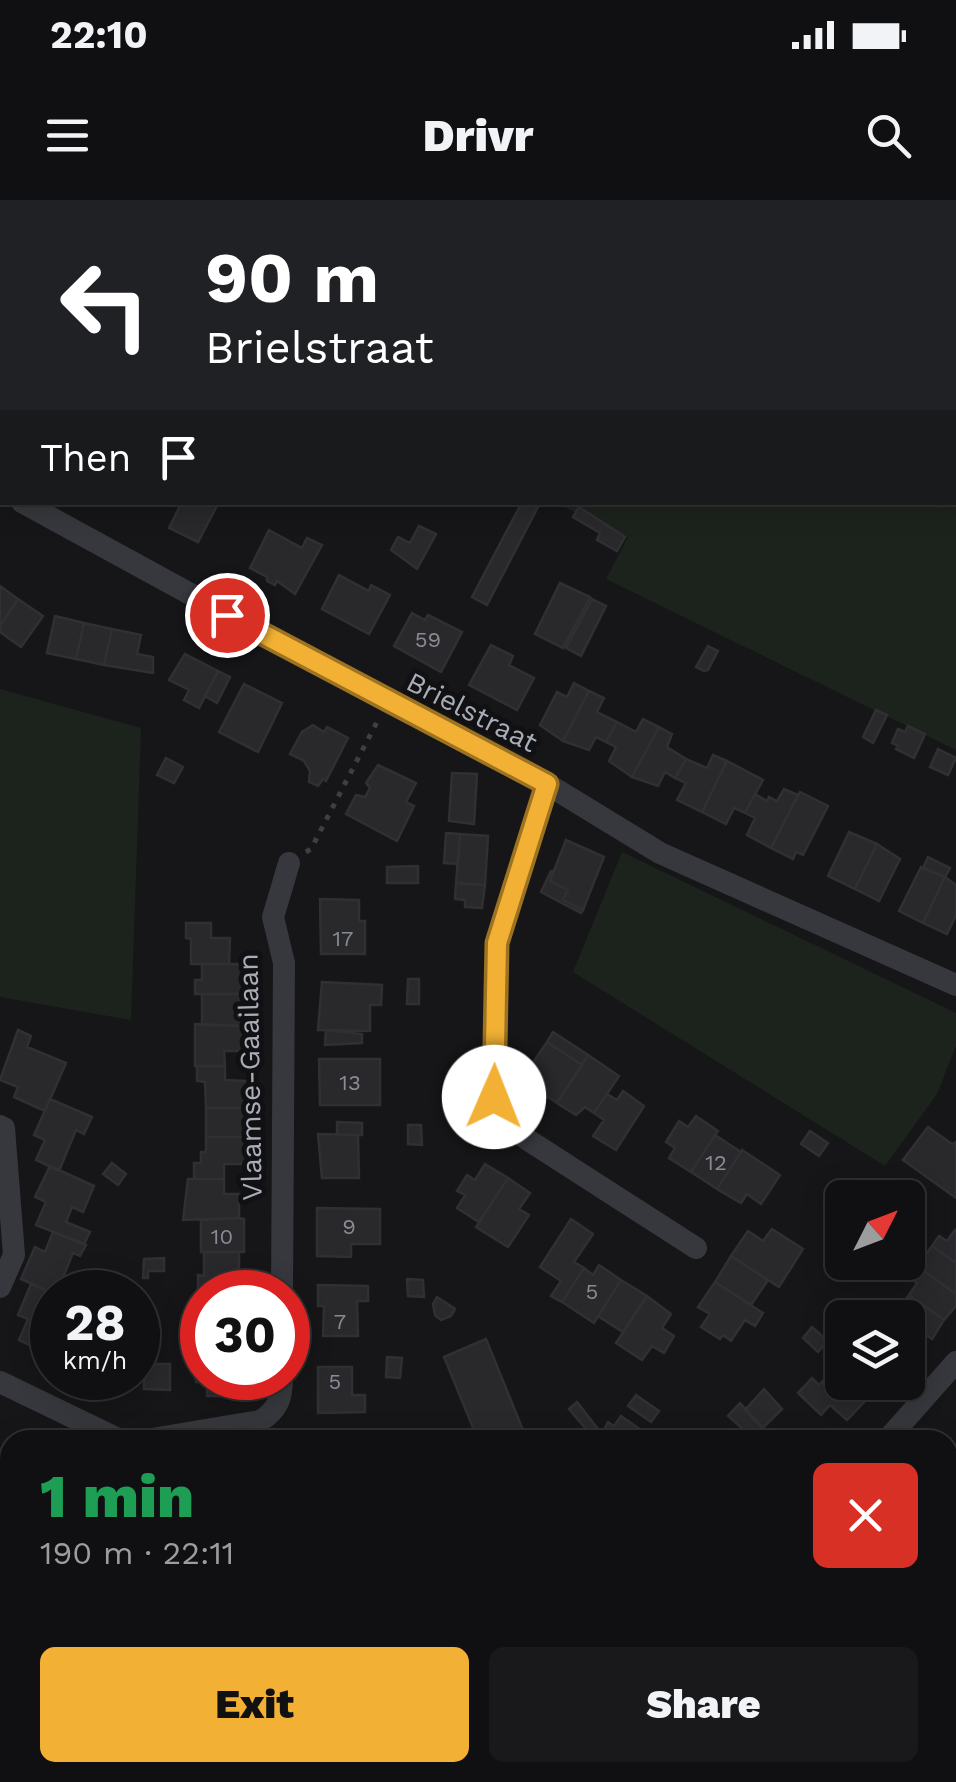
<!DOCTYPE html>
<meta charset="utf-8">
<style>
:root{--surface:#101012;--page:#19191b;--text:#f1f3f6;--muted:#9c9d9f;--line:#303032;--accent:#f2b134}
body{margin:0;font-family:"Work Sans",sans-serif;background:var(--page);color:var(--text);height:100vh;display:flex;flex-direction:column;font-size:38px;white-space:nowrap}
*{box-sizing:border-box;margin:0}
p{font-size:32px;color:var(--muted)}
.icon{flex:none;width:55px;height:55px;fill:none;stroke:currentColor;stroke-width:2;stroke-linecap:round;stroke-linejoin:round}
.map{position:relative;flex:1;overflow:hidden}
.details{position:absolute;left:0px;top:1230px;width:958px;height:352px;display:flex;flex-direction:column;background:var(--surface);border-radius:30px 30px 0 0;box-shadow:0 5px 25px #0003,0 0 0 2px var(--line)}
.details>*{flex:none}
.hud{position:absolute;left:0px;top:0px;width:958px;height:305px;box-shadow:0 5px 25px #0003,0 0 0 2px var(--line);background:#202124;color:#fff;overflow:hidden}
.needle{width:65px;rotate:48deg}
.controls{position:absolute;left:825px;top:980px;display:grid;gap:20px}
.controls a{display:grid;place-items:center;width:100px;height:100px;border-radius:15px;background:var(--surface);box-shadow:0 5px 25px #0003,0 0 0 2px var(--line);font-size:50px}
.speed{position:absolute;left:30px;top:1070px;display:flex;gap:20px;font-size:50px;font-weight:700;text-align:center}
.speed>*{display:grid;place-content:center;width:130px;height:130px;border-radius:50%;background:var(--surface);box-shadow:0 5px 25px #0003,0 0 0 2px var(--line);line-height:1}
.speed small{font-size:25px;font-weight:400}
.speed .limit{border:15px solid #d22;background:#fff;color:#111}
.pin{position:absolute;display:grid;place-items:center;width:85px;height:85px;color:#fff;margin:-42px;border:5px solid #fff;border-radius:50%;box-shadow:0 2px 10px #0007}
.me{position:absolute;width:110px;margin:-55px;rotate:1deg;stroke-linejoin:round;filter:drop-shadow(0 0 8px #0008)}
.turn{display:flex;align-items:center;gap:35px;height:210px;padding:0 40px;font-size:45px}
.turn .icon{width:130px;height:130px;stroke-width:2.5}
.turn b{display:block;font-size:70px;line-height:85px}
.then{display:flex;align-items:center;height:95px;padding:0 40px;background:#0003;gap:20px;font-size:38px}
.round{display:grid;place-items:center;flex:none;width:105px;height:105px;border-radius:15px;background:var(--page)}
.overview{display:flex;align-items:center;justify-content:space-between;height:170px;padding:0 40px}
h1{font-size:60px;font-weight:800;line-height:75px;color:#1e9e55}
.action{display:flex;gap:20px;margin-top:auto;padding:20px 40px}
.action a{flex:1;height:115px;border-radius:15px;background:var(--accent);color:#111;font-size:40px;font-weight:800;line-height:115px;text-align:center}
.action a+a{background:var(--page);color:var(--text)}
.status{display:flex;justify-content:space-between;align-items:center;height:70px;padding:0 50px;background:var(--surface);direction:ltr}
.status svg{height:28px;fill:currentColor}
header{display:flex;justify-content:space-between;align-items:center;height:130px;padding:0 40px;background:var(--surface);font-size:45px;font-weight:800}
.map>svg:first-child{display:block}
.green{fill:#1c231d}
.building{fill:#29292c;stroke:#303034;stroke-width:2.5}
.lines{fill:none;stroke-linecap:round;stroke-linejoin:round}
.path{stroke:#3d3f44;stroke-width:5;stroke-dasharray:5 8;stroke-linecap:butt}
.street{stroke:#37383d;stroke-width:22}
.route-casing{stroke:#9d7322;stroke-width:25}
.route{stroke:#f2b134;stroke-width:18}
.labels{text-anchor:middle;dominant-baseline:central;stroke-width:10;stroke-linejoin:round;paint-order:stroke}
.number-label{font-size:22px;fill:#888b94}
.street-label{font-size:28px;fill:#a8adb8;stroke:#111113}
</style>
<div class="status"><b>22:10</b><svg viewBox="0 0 49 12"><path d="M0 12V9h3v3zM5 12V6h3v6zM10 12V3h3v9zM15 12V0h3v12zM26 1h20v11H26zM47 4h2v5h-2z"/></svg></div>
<header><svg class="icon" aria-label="menu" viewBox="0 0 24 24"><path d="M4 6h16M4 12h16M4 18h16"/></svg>Drivr<svg class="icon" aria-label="search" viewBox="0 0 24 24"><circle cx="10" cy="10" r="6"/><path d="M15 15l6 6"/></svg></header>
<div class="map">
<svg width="956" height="1582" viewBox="0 0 956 1582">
<rect width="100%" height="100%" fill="#161618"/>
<path class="green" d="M0,0H956V550L606,379L628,337L555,303L955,302V2H2V40Z
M0,489L141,528L131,820L0,797Z
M622,652L956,813V846L937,894L885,966L573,772Z
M950,1397L956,1399V1582H802L809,1573L948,1572V1401Z"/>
<path class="building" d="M182,302H219L198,342L169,328Z
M522,302L538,307L487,405L472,397Z
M579,307L625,337L617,351L597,340L600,333L573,317Z
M419,326L436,334L417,369L391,350L398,337L410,343Z
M269,330L302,348L307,338L322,345L295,394L277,381L275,385L267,381V377L250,368Z
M339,375L369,391L371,385L390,395L369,434L322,409Z
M560,383L590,397L563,448L535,434Z
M0,386L18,399L0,426Z
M18,399L43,416L21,447L0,432V426Z
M592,399L606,406L581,456L566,448Z
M412,413L425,420L428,415L462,432L441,472L394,446Z
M55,416L84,423L76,459L47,453Z
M84,423L112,429L104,465L76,459Z
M112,429L141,435L137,454L153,457V473L104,465Z
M491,445L513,456L509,465L534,478L517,510L469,485Z
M708,446L718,451L708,470L704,471L696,467Z
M185,454L218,471L199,508L184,500L189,490L169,480Z
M218,471L230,477L217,503L205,496Z
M574,483L589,491L563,541L540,525L557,492L567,497Z
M244,484L282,503L258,552L219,532Z
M589,491L604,498L597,512L617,522L606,542L596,537L589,550L563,541Z
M876,510L887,515L873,543L863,537Z
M643,519L659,527L632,577L609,561L616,547L606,542L617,522L636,532Z
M313,525L324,532L327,527L348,538L326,581L323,579L318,586L309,582L310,571L304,561L290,554L302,532Z
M908,526L925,534L914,558L896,549L898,546L892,543L898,529L905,532Z
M659,527L672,534L667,547L686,559L675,578L665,572L658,586L632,577Z
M938,549L956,558L948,575L930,567Z
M713,555L727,561L702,612L677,600L686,583L675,578L686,559L707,568Z
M166,558L183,567L174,583L157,575Z
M727,561L763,580L745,613L734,608L726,624L702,612Z
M378,565L416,583L406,602L414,606L397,641L346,614L356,595L365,597L370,588L366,583Z
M452,573L477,574L474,624L449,621Z
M784,589L798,595L771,648L747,635L755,618L745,613L755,594L767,601L769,597L777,601Z
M800,592L828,606L803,655L796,652L793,659L771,648Z
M849,632L877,644L855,689L828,676Z
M446,633L460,634L458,664L444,663Z
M460,634L488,636L485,685L456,683Z
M566,640L604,657L583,710L563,700L568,690L550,681Z
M877,644L900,659L879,701L855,689Z
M928,657L950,668L945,677L923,668Z
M418,666V683H387V667Z
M921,667L945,677L923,723L899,711Z
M551,671L554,672L550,681L568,690L563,700L583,710L581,713L541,692Z
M945,677L956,685V715L947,734L923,723Z
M456,683L485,685L482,708L465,707V700L455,699Z
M320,699L359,700V721H365V754H321Z
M186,723H211V738H230L229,764H191V739L186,738Z
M202,764H242V794H195V780H202Z
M408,779H419V804H407Z
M322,782L382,785L381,805H370V831L318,830Z
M202,794H248V826L202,825Z
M195,824L245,826V851H224L225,866H195Z
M18,830L31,836L27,847L66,863L45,911L14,897L18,887L0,880Z
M326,830L362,834V843L325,845Z
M553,832L588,855L582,865L547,842Z
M547,842L582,865L557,903L534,888L541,879L528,870Z
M588,855L619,876L594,913L585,907L576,915L557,903Z
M319,859H380V905H320Z
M197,866H225V880L246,881L245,908H206L205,882L197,881Z
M623,891L644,906L616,950L593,936L604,920L594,913L607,894L617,900Z
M50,899L92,917L84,934L76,930L59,971L36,960L45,940L34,935Z
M206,908H245V937H206Z
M696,916L718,931L691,972L669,958L675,948L666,942L679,921L688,927Z
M337,922L362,923V935H337Z
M408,925H421L422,945L408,944Z
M928,927L952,944L956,942V998L903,960Z
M810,931L828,943L819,956L801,944Z
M318,934L358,935L359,978H322Z
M715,935L741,952L717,989L691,972Z
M206,937H245V964H224V979H194V963H201V952H206Z
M742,950L780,975L761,1004L747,994L741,1003L717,989Z
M112,963L126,974L118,985L103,974Z
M485,964L508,978L479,1022L457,1008L465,995L457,991L467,975L475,980Z
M50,966L94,986L83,1012L72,1007L66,1022L90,1032L84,1044L36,1025L46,1002L35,997Z
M508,978L530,993L519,1009L529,1015L508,1047L476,1027Z
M188,979H224V994H239V1018L183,1020Z
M317,1008L380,1009V1044H351V1057L317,1056Z
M239,1018L244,1019V1052H201V1020Z
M571,1019L593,1034L574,1062L584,1068L562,1102L551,1096L561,1081L540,1067Z
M772,1029L803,1049L779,1087L731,1056L748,1031L763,1041Z
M955,1030L956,1031V1063L932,1046L939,1036L947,1041Z
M53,1032L86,1045L80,1056L73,1053L57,1092L52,1093L21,1079L35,1047L45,1052Z
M932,1046L956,1063V1094L917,1066Z
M204,1052H239V1078H223L224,1092H198V1075L204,1076Z
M731,1056L768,1080L751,1105L715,1082Z
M164,1058V1071H148V1078H143L144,1059Z
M599,1065L621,1080L594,1123L562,1102L584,1068L593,1075Z
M917,1066L956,1094V1106L944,1120L909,1095L917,1083L909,1077Z
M407,1079L423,1080L424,1097L408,1096Z
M621,1080L647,1096L623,1132L598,1116Z
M715,1082L763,1113L755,1126L745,1120L731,1141L723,1135L720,1139L701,1127L710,1114L698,1107Z
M31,1084L52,1093V1129L43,1151L19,1140L28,1119L18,1115Z
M318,1085L368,1086V1101H357L358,1136H323L324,1106H318Z
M909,1095L944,1120L932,1139L908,1122V1118H888L879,1109L886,1102L898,1110Z
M647,1096L671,1114L662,1128L674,1136L664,1153L652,1146L642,1160L616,1143Z
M437,1097L455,1109L451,1116L441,1120L435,1115L433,1104Z
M812,1127L828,1141L818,1152L803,1138Z
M486,1139L527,1240H478L444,1157Z
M387,1157L402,1158L400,1178L386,1177Z
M196,1163H202V1178H246V1184H237V1196H207V1182H196Z
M144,1164H170V1190L144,1189Z
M318,1167H352V1195H365V1212L318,1213Z
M839,1171L842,1182H851L868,1198L847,1220L830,1205L821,1215L798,1193L812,1178L819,1185L823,1181L827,1184Z
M764,1189L782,1209L763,1228L745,1210Z
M636,1195L659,1211L651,1222L628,1206Z
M577,1202L602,1234L595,1240L569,1209Z
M740,1203L763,1228L753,1238L728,1216Z
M621,1216L648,1235L644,1240H599L608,1222L614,1226Z
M2,1507L10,1509V1568L0,1566Z
M63,1572H108V1578L115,1579L114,1582H89V1578Z
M246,1572H276L278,1582H249Z
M302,1572H341L342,1582H304Z"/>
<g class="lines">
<path class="path" d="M306,652L311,649L377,522"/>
<path class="street" d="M0,290L2,291
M22,302L388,502L547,584L660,653L956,785
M547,584L497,743L494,897L507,923L528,940L696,1048
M0,926L4,928L14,1055L0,1087
M282,1092L284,763L273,717L289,663
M0,1182L120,1240
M146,1240L260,1221C278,1210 282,1198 282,1178
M887,1240L956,1162
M0,1472L10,1474
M160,1582L162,1572"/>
</g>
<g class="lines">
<defs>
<path id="route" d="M227,415L547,584L497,743L494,897"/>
</defs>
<use href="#route" class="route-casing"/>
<use href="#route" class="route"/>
</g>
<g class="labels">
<g class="number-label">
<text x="428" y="439">59</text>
<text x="343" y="738">17</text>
<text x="350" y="882">13</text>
<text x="716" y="962">12</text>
<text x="349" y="1026">9</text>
<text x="222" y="1036">10</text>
<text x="592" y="1091">5</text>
<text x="340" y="1121">7</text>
<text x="335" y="1181">5</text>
</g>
<g class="street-label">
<text transform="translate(472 512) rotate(27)">Brielstraat</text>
<text transform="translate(250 877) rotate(-91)">Vlaamse-Gaailaan</text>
</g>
</g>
</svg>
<div class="controls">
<a><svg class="needle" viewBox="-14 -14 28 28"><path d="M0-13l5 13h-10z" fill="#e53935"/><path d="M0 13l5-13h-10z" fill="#9c9d9f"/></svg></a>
<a><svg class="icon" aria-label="layers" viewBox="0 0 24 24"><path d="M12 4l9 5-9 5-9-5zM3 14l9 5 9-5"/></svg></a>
</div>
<div class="speed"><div>28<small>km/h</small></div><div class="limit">30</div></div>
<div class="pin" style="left:227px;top:415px;background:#d93025"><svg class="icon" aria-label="arrive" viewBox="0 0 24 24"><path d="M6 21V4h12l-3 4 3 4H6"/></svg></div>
<svg class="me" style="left:494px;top:897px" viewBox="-20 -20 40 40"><circle r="19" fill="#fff"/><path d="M0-13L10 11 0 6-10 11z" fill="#f2b134"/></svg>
<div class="hud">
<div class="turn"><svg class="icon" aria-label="left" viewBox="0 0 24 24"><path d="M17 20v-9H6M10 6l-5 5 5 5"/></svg><div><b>90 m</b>Brielstraat</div></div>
<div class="then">Then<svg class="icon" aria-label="arrive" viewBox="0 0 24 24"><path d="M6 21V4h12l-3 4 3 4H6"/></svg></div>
</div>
<section class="details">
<div class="overview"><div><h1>1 min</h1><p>190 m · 22:11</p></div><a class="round" style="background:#d93025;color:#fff"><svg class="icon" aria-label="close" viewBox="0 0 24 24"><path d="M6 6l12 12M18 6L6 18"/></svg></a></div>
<div class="action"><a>Exit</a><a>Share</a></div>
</section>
</div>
